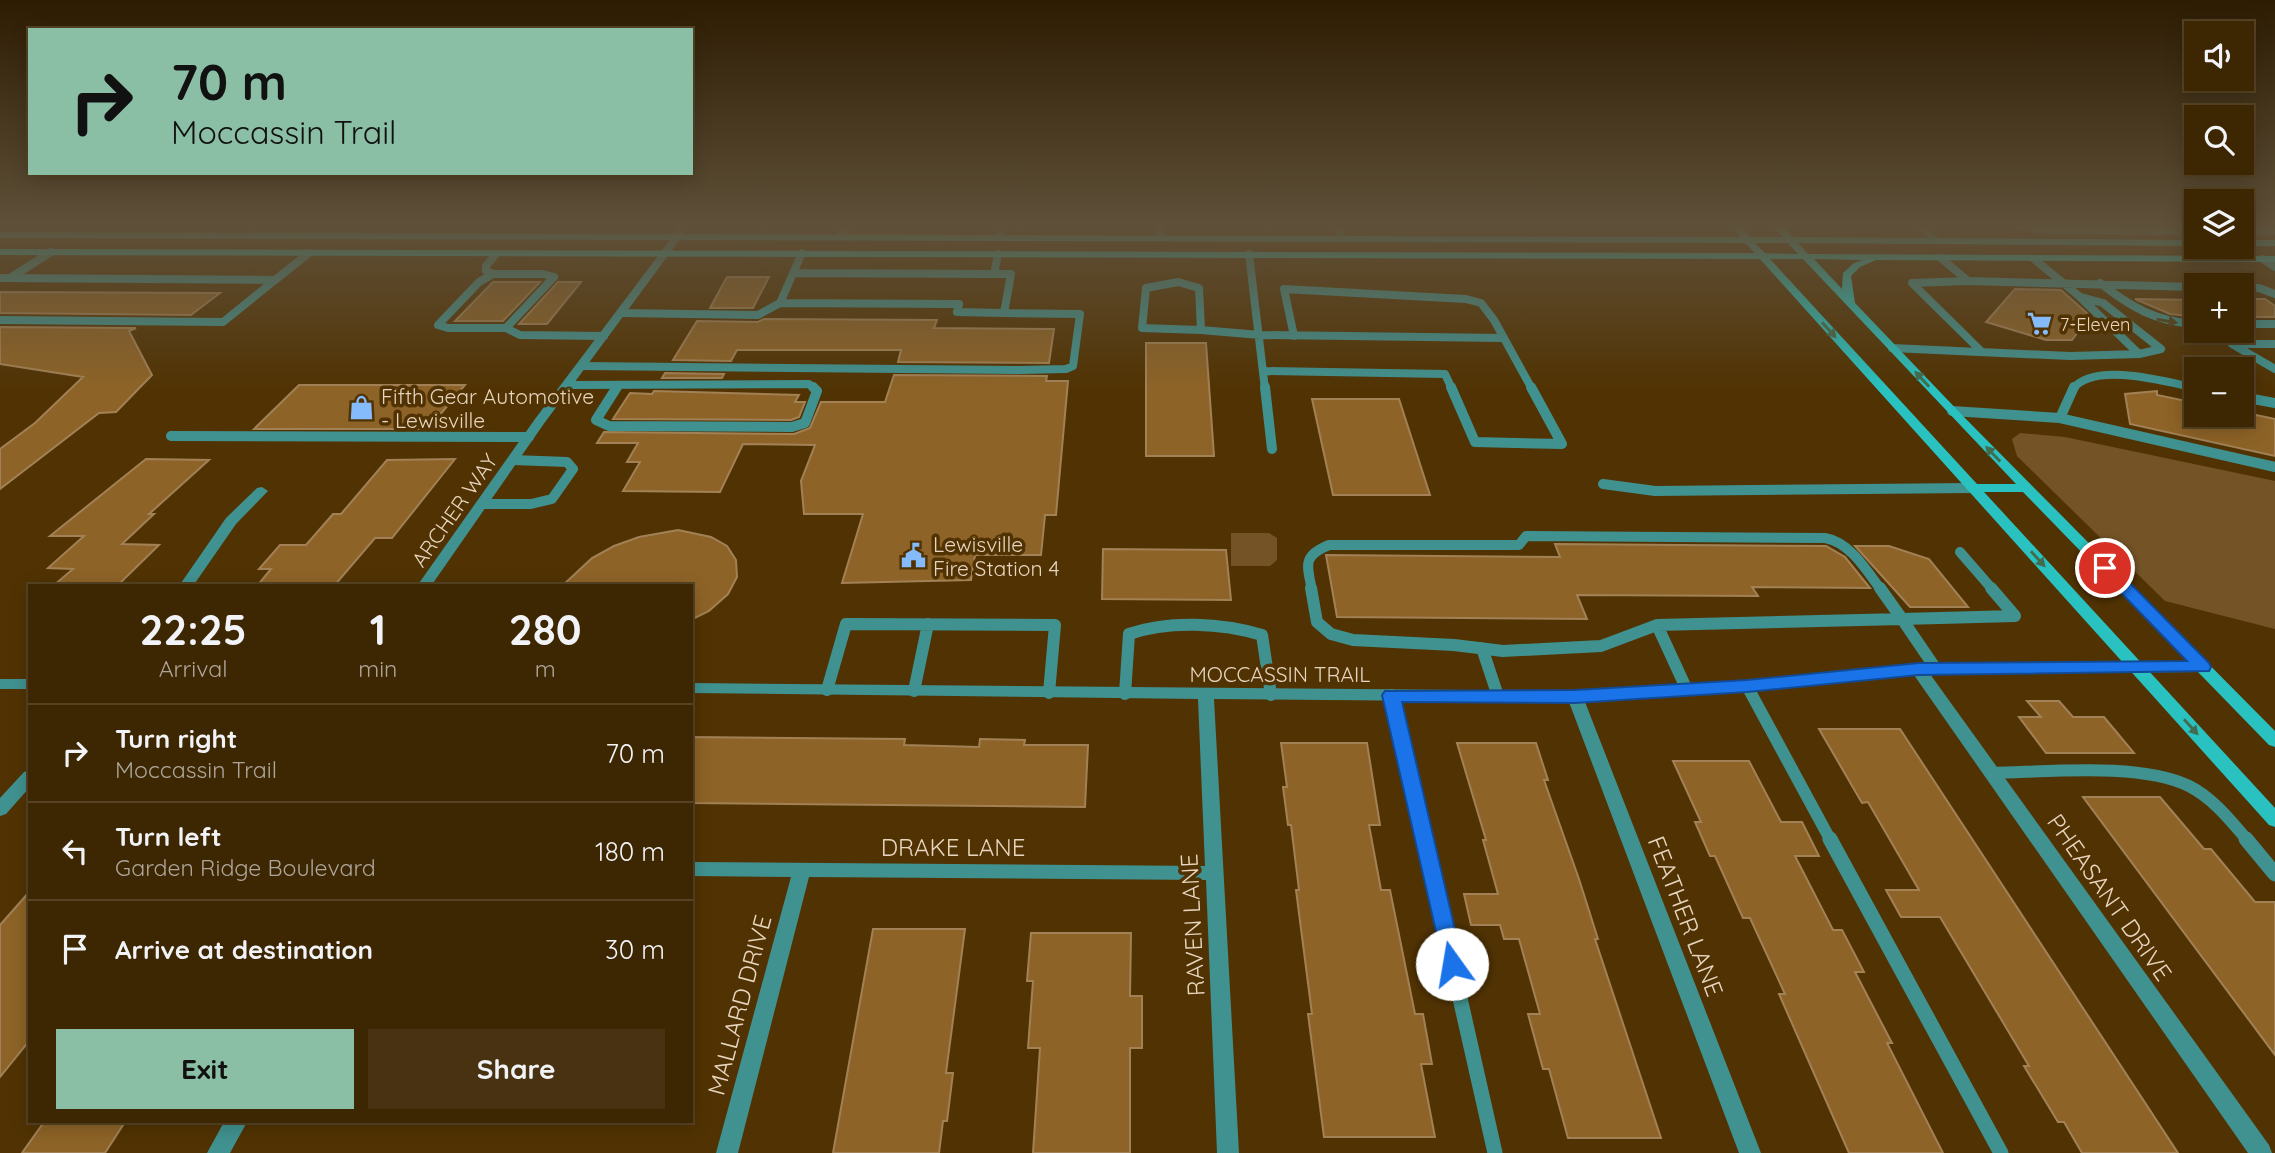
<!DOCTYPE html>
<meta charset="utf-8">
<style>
:root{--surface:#3d2602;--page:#483211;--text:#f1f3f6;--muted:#ada599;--line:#564324;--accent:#8abfa5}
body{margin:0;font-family:Quicksand,sans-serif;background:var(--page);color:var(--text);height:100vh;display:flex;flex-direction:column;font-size:26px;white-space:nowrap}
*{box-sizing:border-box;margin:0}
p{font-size:23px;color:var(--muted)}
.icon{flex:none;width:38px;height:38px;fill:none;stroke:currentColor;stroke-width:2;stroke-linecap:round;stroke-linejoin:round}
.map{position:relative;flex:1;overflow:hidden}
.panel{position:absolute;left:28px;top:584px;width:665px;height:539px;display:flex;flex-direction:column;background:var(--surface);border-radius:0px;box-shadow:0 4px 18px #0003,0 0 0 2px var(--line)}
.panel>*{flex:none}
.guide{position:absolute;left:28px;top:28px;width:665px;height:147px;border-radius:0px;box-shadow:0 4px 18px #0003,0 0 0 2px var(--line);background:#8abfa5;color:#111;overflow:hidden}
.tools{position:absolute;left:2184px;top:21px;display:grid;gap:14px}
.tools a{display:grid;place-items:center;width:70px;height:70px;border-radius:0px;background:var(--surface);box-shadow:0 4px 18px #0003,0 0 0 2px var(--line);font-size:35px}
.pin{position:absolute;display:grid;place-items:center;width:60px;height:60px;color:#fff;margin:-30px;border:4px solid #fff;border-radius:50%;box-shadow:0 2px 7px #0007}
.me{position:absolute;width:77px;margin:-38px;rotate:347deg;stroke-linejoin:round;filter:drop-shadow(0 0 5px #0008)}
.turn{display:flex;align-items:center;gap:24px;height:147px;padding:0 28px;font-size:32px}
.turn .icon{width:91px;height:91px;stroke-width:2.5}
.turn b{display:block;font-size:49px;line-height:60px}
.eta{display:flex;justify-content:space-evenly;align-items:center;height:119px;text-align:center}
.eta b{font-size:42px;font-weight:800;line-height:49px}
.action{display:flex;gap:14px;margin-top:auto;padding:14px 28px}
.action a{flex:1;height:80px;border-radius:0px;background:var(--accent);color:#111;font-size:28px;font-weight:800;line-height:80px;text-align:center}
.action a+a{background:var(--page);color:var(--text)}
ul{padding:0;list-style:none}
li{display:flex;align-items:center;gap:21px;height:98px;padding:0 28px;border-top:2px solid var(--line)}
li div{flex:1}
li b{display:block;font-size:26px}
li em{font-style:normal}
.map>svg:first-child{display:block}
.green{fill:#745427}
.building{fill:#8d6327;stroke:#a28156;stroke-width:2}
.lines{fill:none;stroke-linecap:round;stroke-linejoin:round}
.service-far3{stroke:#409290;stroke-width:8}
.service-far2{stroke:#409290;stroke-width:10}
.service-far1{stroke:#409290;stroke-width:12}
.service{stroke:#409290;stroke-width:15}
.minor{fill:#409290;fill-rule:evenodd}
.secondary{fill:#29c2c0;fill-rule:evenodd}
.oneway{fill:#4e4118}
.oneway2{fill:#416c4f}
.route{fill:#1a73e8;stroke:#114b97;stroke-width:2}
.labels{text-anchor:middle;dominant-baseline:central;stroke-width:7;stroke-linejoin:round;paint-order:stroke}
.far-poi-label{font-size:18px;fill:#e7d5bf;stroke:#513303;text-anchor:start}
.poi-label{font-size:21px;fill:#e7d5bf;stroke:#513303;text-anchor:start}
.street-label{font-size:21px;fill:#e7d5bf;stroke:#513303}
.near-street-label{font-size:24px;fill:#e7d5bf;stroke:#513303}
</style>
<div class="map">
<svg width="2275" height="1153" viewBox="0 0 2275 1153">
<rect width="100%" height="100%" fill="#513303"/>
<path class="green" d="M2020,433L2065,437L2275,481V629L2165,601L2017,456L2012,439Z
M1231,533H1269L1277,538V560L1270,566H1231Z"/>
<path class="building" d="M727,277H769L753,308H710Z
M493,282H540L503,321H455Z
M558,282H581L547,324H519Z
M2015,289L2061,290L2090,316L2072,340H2046L1986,322Z
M0,292L220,293L191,315L0,313Z
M2135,299L2196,300V317L2170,314Z
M2242,299H2265L2275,306V317H2242Z
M764,319L937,320L934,328L1054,329L1049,363L898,362L901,350H737L731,361L673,360L697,321L758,322Z
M0,327L136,328L129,331L152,375L116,412L99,413L0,489V449L35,423L83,377L0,364Z
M1146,343H1206L1214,456H1146Z
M665,373L724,374L722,378H662Z
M894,375L1047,376L1046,381H1068L1056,515H1045L1041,555H975L971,580L842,583L863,514H804L801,481L815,445L743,444L720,492L623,491L640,462H627L638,443H597L604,432L794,434L810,428L821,402H885Z
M299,385H465L428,429H254Z
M654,391L799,395L795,402H805L799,417L791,420L613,419L630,393L652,394Z
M2157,391V395L2196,403V415H2242V412L2275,419V456L2130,424L2125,394Z
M1312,399H1399L1430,495H1333Z
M146,459L209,460L149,514H154L122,544L159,545L117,586H53L73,569L48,568L84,536H50Z
M455,459L392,538H375L334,586H257L271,569H259L280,545H306L333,514H341L387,460Z
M678,530L711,537L727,546L736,560L737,577L728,594L709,611L691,620V586H562L592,558L614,546L639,537Z
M1555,544L1826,546L1845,557L1870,588L1752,587L1758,596L1577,595L1587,619L1337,617L1326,555L1560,557Z
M1855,546H1889L1929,559L1968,607H1910Z
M1103,549L1226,550L1231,600L1102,599Z
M2027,701H2059L2073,717H2104L2134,753H2046L2019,717H2041Z
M1819,729H1900L2178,1153H2082L2064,1122H2058L2024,1066H2029L1940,917H1901L1886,890H1919L1868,802L1862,803Z
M691,737L905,739L904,745L979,747L980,739L1025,740L1024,745H1088L1085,807L691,803Z
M1281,743H1367L1380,825H1369L1381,890H1390L1415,1014H1423L1432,1064H1421L1435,1137H1324L1308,1014H1312L1296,890H1299L1291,825H1288L1283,787H1287Z
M1457,743H1536L1548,780H1544L1579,879L1598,939H1595L1661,1138H1568L1549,1069H1543L1528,1014H1540L1519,939H1504L1500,925H1471L1464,894H1498L1483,840H1486Z
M1673,761H1749L1781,822H1802L1819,856H1795L1833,930H1842L1864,972H1855L1892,1043H1887L1943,1153H1849L1779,994H1785L1750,918H1743L1715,856H1710L1695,822H1701Z
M2083,797H2160L2204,849H2211L2255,902H2275V1055Z
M30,891V1040L0,1077V925Z
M873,929H965L946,1073H953L947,1121H943L939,1153H833Z
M1031,933H1131L1130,996H1142V1048H1130V1153H1033L1040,1048H1028L1033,981H1027Z
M44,1122H125L105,1153H22Z"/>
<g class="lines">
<path class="service-far3" d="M1157,227L1163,237
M1339,227L1341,237
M2020,227L2051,230L2196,231
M2242,231H2275
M1001,237L1003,227
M676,238L683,227
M802,253L780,303L959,304L957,312L1004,313L1011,274H994L998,254
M1249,254L1265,389
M1941,258L1968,281L1912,283L1982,352
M2263,259L2275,267
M793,273L994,274
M493,274L486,271V266L496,254
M493,274H543L554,277L506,328H448L438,325L479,282Z
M0,278L275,280L309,253
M10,278L51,252
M1968,281L2196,287
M1178,282L1199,288L1201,330L1142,328L1146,288Z
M2100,283C2131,307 2156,322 2196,324
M2242,287L2259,288L2275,294
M2081,297L2103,303L2161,349L2139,354
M621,313L758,315L780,303
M0,320L223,322L275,280
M2242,324H2275
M506,328L520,335L604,336
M1201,330L1260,335L1504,338
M1294,336L1284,289L1466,299L1481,303L1494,320L1532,389
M2275,344H2232L2275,369
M1892,348L2070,356L2139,354L2079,296L2034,259
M581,366L1020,370L1066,369L1073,366L1080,314L1004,313
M1264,371L1445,374L1452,389
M567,385L809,384L815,389
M616,389L619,385
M2073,389C2094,361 2167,382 2196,388"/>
<path class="service-far2" d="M617,387L596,420L609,426L792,427L805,423L817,391L813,387
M1265,387L1272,449
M1451,387L1475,442L1562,444L1531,387
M2193,387L2196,388
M2242,397L2275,403
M1952,411L2060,418L2275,467
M2060,418L2074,387
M171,436L529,437
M1603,484L1655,491L1973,488
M482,504H531L552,499L573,469L567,462L513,460
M1960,552L1993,590
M1312,590C1307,565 1302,556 1329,545H1519L1526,536L1825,538C1850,542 1867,571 1881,590"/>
<path class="service-far1" d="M1311,588L1317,622L1331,634L1353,640L1454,645L1503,651L1601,646L1657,625L1902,619
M1880,588L1902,619
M1902,619L1936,669
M1902,619L2015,616L1991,588
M1657,625L1687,690
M1482,648L1498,696
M1747,686L1831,841
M827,690L846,624L1055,625L1049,693
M914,691L928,624
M1125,694L1129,634C1169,620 1222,623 1262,635L1271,695
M1391,695L1424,841
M1992,773C2047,772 2140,762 2189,786C2213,798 2231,821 2248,841"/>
<path class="service" d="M1424,839L1495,1153
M1830,839L2001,1153
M2246,839L2275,874"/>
<path class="minor" d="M840,227H849L846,237L841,240L836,237Z
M1916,227H1926L1942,241L1934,243Z
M673,236L681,238L543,425L431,586H417L535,419Z
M262,487L268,491L236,524L193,586H179L226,518L257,488Z
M2203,662L2208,663L2211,667L2208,671L2203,672L1930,674L2269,1145L2272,1153H2248L1914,675L1747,691L1585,702L1761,1153H1739L1569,702L1214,699L1239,1153H1217L1206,880L809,877L738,1153H716L791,877L691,876V862L1205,866L1198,699L691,693V683L1575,691L1747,681L1918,664Z
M0,679H30V689H0Z
M30,770V787L6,814L0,816V798L24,772Z
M224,1122H247L230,1153H207Z"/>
<path class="secondary" d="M1732,227H1741L1750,237H1783L1774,227H1783L1793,237L2196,240V246L1798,243L1808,254L2275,256V262L1876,260L1860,267L1851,276L1855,303L1963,416L2275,731V747L2269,745L2023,492H1984L2275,808V827L2269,825L1760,259L0,255V249L1755,253L1745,243L0,238V232L1740,237ZM1755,243H1788L1798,254L1765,253ZM1770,259H1803L2016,484H1977ZM1814,259L1863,260L1854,263L1843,273L1842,289Z
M2242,240H2275V246H2242Z"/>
</g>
<defs><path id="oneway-solid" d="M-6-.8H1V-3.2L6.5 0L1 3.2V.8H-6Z" transform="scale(1.75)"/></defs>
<use class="oneway" href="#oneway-solid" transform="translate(2167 321) rotate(10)"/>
<g class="oneway2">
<use href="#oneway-solid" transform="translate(1829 330) rotate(48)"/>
<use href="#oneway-solid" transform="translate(1922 379) rotate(-133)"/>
<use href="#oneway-solid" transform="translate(1993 454) rotate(-134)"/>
<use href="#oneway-solid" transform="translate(2038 559) rotate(48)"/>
<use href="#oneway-solid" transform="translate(2191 727) rotate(48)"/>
</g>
<linearGradient id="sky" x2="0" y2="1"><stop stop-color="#2d1c02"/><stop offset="0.58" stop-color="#5f5039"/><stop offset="1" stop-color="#5f5039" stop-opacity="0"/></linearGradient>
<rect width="2275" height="389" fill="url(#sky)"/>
<path class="route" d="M2105,563L2111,564L2209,663L2211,667L2209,671L1919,675L1747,692L1575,703L1402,702L1463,964L1460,971L1452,974L1445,971L1382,695L1385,691L1575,690L1747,680L1919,663L2187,661L2100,571L2097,568Z"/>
<defs>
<symbol id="supermarket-bare" viewBox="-9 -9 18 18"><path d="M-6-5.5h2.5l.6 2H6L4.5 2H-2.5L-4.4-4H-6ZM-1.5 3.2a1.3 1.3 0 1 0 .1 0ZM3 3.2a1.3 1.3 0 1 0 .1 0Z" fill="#85bbfb" stroke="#513303" stroke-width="2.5" paint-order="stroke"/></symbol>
<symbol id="shop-bare" viewBox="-9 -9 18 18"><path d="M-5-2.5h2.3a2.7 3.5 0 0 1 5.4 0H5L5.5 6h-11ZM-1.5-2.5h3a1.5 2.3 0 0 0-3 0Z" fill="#85bbfb" stroke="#513303" stroke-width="2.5" paint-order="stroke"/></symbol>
<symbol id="civic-bare" viewBox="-9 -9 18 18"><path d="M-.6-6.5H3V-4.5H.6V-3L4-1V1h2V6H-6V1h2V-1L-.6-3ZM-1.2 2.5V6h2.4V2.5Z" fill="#85bbfb" stroke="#513303" stroke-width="2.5" paint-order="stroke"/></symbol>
</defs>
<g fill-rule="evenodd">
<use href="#supermarket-bare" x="2022" y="306" width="35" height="35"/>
<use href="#shop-bare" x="344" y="390" width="35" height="35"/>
<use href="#civic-bare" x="896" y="538" width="35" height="35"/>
</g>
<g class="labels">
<g class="far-poi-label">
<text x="2060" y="324">7-Eleven</text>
</g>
<g class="poi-label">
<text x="381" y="396">Fifth Gear Automotive<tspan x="381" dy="24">- Lewisville</tspan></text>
<text x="933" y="544">Lewisville<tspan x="933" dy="24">Fire Station 4</tspan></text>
</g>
<g class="street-label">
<text transform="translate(454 510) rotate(-55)">ARCHER WAY</text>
<text x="1280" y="674">MOCCASSIN TRAIL</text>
</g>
<g class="near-street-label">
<text x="953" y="847">DRAKE LANE</text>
<text transform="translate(2110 897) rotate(55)">PHEASANT DRIVE</text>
<text transform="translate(1686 916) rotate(69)">FEATHER LANE</text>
<text transform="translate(1192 925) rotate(-93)">RAVEN LANE</text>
<text transform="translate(739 1005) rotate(-75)">MALLARD DRIVE</text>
</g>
</g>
</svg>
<div class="tools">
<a><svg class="icon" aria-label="sound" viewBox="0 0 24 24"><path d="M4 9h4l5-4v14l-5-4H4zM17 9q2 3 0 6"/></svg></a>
<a><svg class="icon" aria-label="search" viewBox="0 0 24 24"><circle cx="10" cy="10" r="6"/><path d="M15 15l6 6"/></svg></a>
<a><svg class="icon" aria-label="layers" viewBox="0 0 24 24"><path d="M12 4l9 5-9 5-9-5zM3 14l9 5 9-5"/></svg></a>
<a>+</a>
<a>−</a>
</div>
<div class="pin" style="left:2105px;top:568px;background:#d93025"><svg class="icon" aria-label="arrive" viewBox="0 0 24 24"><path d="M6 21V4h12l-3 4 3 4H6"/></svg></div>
<svg class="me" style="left:1452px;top:964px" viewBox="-20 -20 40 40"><circle r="19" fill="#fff"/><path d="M0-13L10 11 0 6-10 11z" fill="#1a73e8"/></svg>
<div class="guide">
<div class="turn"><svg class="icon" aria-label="right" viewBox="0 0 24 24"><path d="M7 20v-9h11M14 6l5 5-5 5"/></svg><div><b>70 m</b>Moccassin Trail</div></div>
</div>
<section class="panel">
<div class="eta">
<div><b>22:25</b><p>Arrival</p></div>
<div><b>1</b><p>min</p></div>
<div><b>280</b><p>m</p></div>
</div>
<ul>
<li><svg class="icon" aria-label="right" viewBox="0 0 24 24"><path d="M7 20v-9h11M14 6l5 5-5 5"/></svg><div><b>Turn right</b><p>Moccassin Trail</p></div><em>70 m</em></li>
<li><svg class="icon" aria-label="left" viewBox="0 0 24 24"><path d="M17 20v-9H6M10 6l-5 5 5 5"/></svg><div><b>Turn left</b><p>Garden Ridge Boulevard</p></div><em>180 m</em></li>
<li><svg class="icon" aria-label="arrive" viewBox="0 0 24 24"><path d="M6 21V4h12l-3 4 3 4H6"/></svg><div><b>Arrive at destination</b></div><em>30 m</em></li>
</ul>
<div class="action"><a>Exit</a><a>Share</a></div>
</section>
</div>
